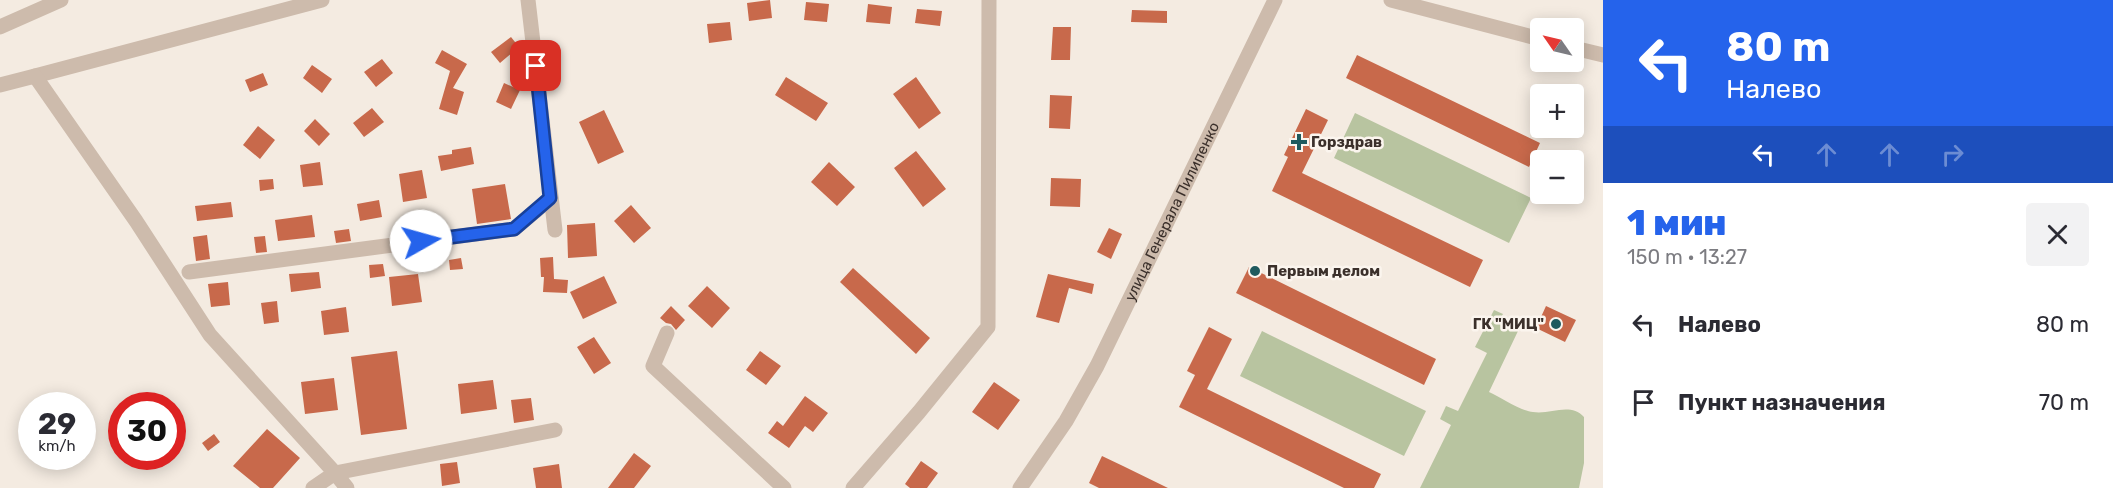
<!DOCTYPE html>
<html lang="ru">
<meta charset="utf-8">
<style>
:root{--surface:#fff;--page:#f2f2f3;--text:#2b2b33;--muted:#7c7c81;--accent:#2563eb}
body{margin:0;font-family:Rubik,sans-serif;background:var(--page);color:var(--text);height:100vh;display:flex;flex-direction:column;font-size:22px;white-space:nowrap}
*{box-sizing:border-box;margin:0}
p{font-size:20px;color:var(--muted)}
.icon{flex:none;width:33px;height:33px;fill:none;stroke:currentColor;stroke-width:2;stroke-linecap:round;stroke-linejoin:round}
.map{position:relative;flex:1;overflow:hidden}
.details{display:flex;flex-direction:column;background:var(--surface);width:510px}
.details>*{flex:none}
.guide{background:#2563eb;color:#fff;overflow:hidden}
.needle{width:39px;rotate:304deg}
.buttons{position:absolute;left:1530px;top:18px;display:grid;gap:12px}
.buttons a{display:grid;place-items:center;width:54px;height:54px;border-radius:6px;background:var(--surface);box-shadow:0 3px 15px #0003;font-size:30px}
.speed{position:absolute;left:18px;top:392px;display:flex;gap:12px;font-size:30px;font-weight:700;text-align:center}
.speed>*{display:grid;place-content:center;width:78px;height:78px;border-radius:50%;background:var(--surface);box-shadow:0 3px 15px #0003;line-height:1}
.speed small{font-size:15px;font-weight:400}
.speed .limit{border:9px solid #d22;background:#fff;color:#111}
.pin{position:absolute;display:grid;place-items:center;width:51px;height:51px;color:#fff;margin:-26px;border-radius:12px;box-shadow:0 3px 9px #0006}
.me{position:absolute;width:66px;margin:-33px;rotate:83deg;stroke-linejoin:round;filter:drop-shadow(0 0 4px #0008)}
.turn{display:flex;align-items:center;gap:21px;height:126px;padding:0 24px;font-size:27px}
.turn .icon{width:78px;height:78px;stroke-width:2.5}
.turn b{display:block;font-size:42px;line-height:51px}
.lanes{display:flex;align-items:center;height:57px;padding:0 24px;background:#0003;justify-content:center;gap:30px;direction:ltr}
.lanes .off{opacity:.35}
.round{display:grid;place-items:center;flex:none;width:63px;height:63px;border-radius:6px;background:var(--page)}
.overview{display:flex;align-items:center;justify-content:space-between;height:102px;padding:0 24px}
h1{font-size:36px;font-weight:800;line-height:45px;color:var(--accent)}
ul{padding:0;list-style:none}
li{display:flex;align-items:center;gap:18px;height:78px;padding:0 24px}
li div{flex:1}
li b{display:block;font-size:22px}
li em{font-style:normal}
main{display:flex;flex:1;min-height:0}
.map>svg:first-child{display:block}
.green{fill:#b8c4a0}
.building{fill:#c8694b}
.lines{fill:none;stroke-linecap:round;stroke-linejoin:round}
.minor{stroke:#cdbbac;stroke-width:15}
.route-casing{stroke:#184099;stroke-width:15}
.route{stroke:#2563eb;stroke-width:10}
.poi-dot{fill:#1f5a5e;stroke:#fbf5ee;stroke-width:2}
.labels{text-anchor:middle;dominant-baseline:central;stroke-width:5;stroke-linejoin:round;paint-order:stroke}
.poi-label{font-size:15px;font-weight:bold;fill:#3b302b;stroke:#fbf5ee;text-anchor:start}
.street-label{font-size:15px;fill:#3b302b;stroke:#fbf5ee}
</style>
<main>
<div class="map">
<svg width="1603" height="488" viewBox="0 0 1603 488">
<rect width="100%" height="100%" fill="#f4ebe1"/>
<path class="green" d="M1355,113L1531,198L1509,243L1334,158Z
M1494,310L1503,314L1500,319L1517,327L1518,331L1489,392C1500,397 1521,411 1533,412C1550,415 1570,402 1584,417V463L1579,488H1420L1451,425L1440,419L1446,406L1458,411L1487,353L1475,347Z
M1262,331L1426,411L1404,456L1240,376Z"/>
<path class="building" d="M770,0L772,18L749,21L747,3Z
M806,2L829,4L827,22L804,20Z
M868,4L892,7L890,24L866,22Z
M917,9L942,11L940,26L915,23Z
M1132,10L1167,11V23L1131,22Z
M730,22L732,40L709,43L707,24Z
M1053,27H1071L1070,60H1051Z
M511,37L519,47L500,63L491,52Z
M442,50L467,64L453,88L464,92L457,115L439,109L450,71L435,63Z
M1357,55L1540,143L1529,167L1346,78Z
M382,59L393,73L376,87L364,72Z
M312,65L332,79L322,93L303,78Z
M263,73L268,85L250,92L245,80Z
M786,77L828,103L816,121L775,95Z
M916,77L941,113L919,129L893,94Z
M504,83L520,90L511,109L496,102Z
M1050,95L1072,96L1070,129L1049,128Z
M372,108L384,122L364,137L353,123Z
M1306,109L1328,120L1302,173L1483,260L1470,287L1272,191L1288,157L1284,155Z
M604,110L624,152L598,164L579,122Z
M315,119L330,134L319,146L304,131Z
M258,126L275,140L260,159L243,145Z
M471,147L474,164L441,171L438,156L452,154V150Z
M916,151L946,189L923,207L894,168Z
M320,162L323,185L303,187L300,165Z
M829,162L855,187L837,206L811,182Z
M422,170L427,198L403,202L399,174Z
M1051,178L1081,179L1080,207L1050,206Z
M273,179L274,189L260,191L259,180Z
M505,184L511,219L477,224L472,189Z
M379,200L382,217L360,221L357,204Z
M231,202L233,217L197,221L195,206Z
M631,205L651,228L634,243L614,221Z
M312,215L315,237L278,241L275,220Z
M595,223L597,256L568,258L567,225Z
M1109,228L1122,234L1111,259L1097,252Z
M349,229L351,241L336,243L334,231Z
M207,235L210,259L196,261L193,237Z
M265,236L267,252L256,253L254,237Z
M553,257L554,279L568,280L567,293L543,292L544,277H541L540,258Z
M461,258L463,269L450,270L449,260Z
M383,264L385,276L370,278L369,265Z
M1249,267L1436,359L1424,385L1236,293Z
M853,268L930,338L916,354L840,282Z
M319,272L321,288L291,292L289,274Z
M418,274L422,302L392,306L389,277Z
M1048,274L1094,284L1092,294L1069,288L1059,323L1036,317Z
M604,276L617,303L583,319L570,292Z
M228,282L230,305L211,307L208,284Z
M707,286L730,308L712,328L688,306Z
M277,301L279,322L264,324L261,303Z
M671,306L685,320L676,330L671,324L666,323L660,318Z
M1546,306L1576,320L1565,342L1536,328Z
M346,307L349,332L324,335L321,311Z
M1209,327L1232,339L1207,389L1381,474L1374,488H1344L1179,407L1195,375L1187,371Z
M594,337L611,363L594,374L577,347Z
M397,351L407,429L361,435L351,357Z
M760,351L781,366L766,385L746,370Z
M334,378L338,410L305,414L301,382Z
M493,380L497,409L461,414L458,384Z
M994,382L1020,400L998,430L972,412Z
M805,396L828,413L813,432L805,426L789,448L768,433L777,421L783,426Z
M531,398L534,420L514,423L511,400Z
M267,429L300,458L273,488H260L233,466Z
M214,434L220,442L208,451L202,443Z
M634,453L651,466L634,488H608Z
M1102,456L1123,466L1168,488H1099L1089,483Z
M921,461L938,473L927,488H910L905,484Z
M457,462L460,483L442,486L440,464Z
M559,464L562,488H536L533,468Z"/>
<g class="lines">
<g class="minor">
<path d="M528,0L555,230"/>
<path d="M1391,0L1540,39"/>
<path d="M0,27L61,0"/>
<path d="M1574,48L1603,55"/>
<path d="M35,76L322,0"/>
<path d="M0,85L35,76L136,221L210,335L335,473L555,430"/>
<path d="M189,272L514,229L551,198"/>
<path d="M667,333L653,366L784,488"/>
<path d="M313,488L335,473L347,488"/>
<path d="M853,488L919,412L988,327L989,0"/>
<path id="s1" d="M1020,488L1066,421L1097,366L1275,0"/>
</g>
</g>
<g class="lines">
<defs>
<path id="route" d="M421,241L514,229L550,198L536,66"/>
</defs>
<use href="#route" class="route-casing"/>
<use href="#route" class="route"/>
</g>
<g class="poi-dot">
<path d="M1296 133h6v6h6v6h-6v6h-6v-6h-6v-6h6z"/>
<circle cx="1255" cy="271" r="6"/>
<circle cx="1556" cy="324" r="6"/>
</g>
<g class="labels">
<g class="poi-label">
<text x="1311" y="142">Горздрав</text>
<text x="1267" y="271">Первым делом</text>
<text x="1544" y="324" text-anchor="end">ГК "МИЦ"</text>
</g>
<g class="street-label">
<text stroke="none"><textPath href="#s1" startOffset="316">улица Генерала Пилипенко</textPath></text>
</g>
</g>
</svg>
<div class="buttons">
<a><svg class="needle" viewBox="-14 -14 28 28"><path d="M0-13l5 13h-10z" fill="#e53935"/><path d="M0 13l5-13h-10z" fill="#7c7c81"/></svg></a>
<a>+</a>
<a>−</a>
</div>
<div class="speed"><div>29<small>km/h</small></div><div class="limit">30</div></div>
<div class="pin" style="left:536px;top:66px;background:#d93025"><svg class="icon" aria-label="arrive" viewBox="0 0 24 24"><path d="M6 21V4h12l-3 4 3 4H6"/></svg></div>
<svg class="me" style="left:421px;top:241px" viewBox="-20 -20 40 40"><circle r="19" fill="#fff"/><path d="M0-13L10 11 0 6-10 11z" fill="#2563eb"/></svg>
</div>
<section class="details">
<div class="guide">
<div class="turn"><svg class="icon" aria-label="left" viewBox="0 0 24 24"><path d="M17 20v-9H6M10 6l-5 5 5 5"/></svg><div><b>80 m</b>Налево</div></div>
<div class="lanes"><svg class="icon" aria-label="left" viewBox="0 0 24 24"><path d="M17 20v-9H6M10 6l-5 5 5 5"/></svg><svg class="icon off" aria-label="ahead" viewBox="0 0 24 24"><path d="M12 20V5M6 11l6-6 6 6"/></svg><svg class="icon off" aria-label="ahead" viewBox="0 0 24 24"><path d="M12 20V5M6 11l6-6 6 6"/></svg><svg class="icon off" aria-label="right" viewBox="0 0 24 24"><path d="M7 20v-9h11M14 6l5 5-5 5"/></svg></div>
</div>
<div class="overview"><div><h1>1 мин</h1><p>150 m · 13:27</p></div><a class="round"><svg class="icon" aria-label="close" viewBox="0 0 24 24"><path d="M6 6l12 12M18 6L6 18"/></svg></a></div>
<ul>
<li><svg class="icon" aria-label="left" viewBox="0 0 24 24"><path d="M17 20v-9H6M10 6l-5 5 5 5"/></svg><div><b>Налево</b></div><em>80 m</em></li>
<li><svg class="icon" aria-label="arrive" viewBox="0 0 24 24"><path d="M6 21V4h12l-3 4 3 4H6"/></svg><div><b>Пункт назначения</b></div><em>70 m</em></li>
</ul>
</section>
</main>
